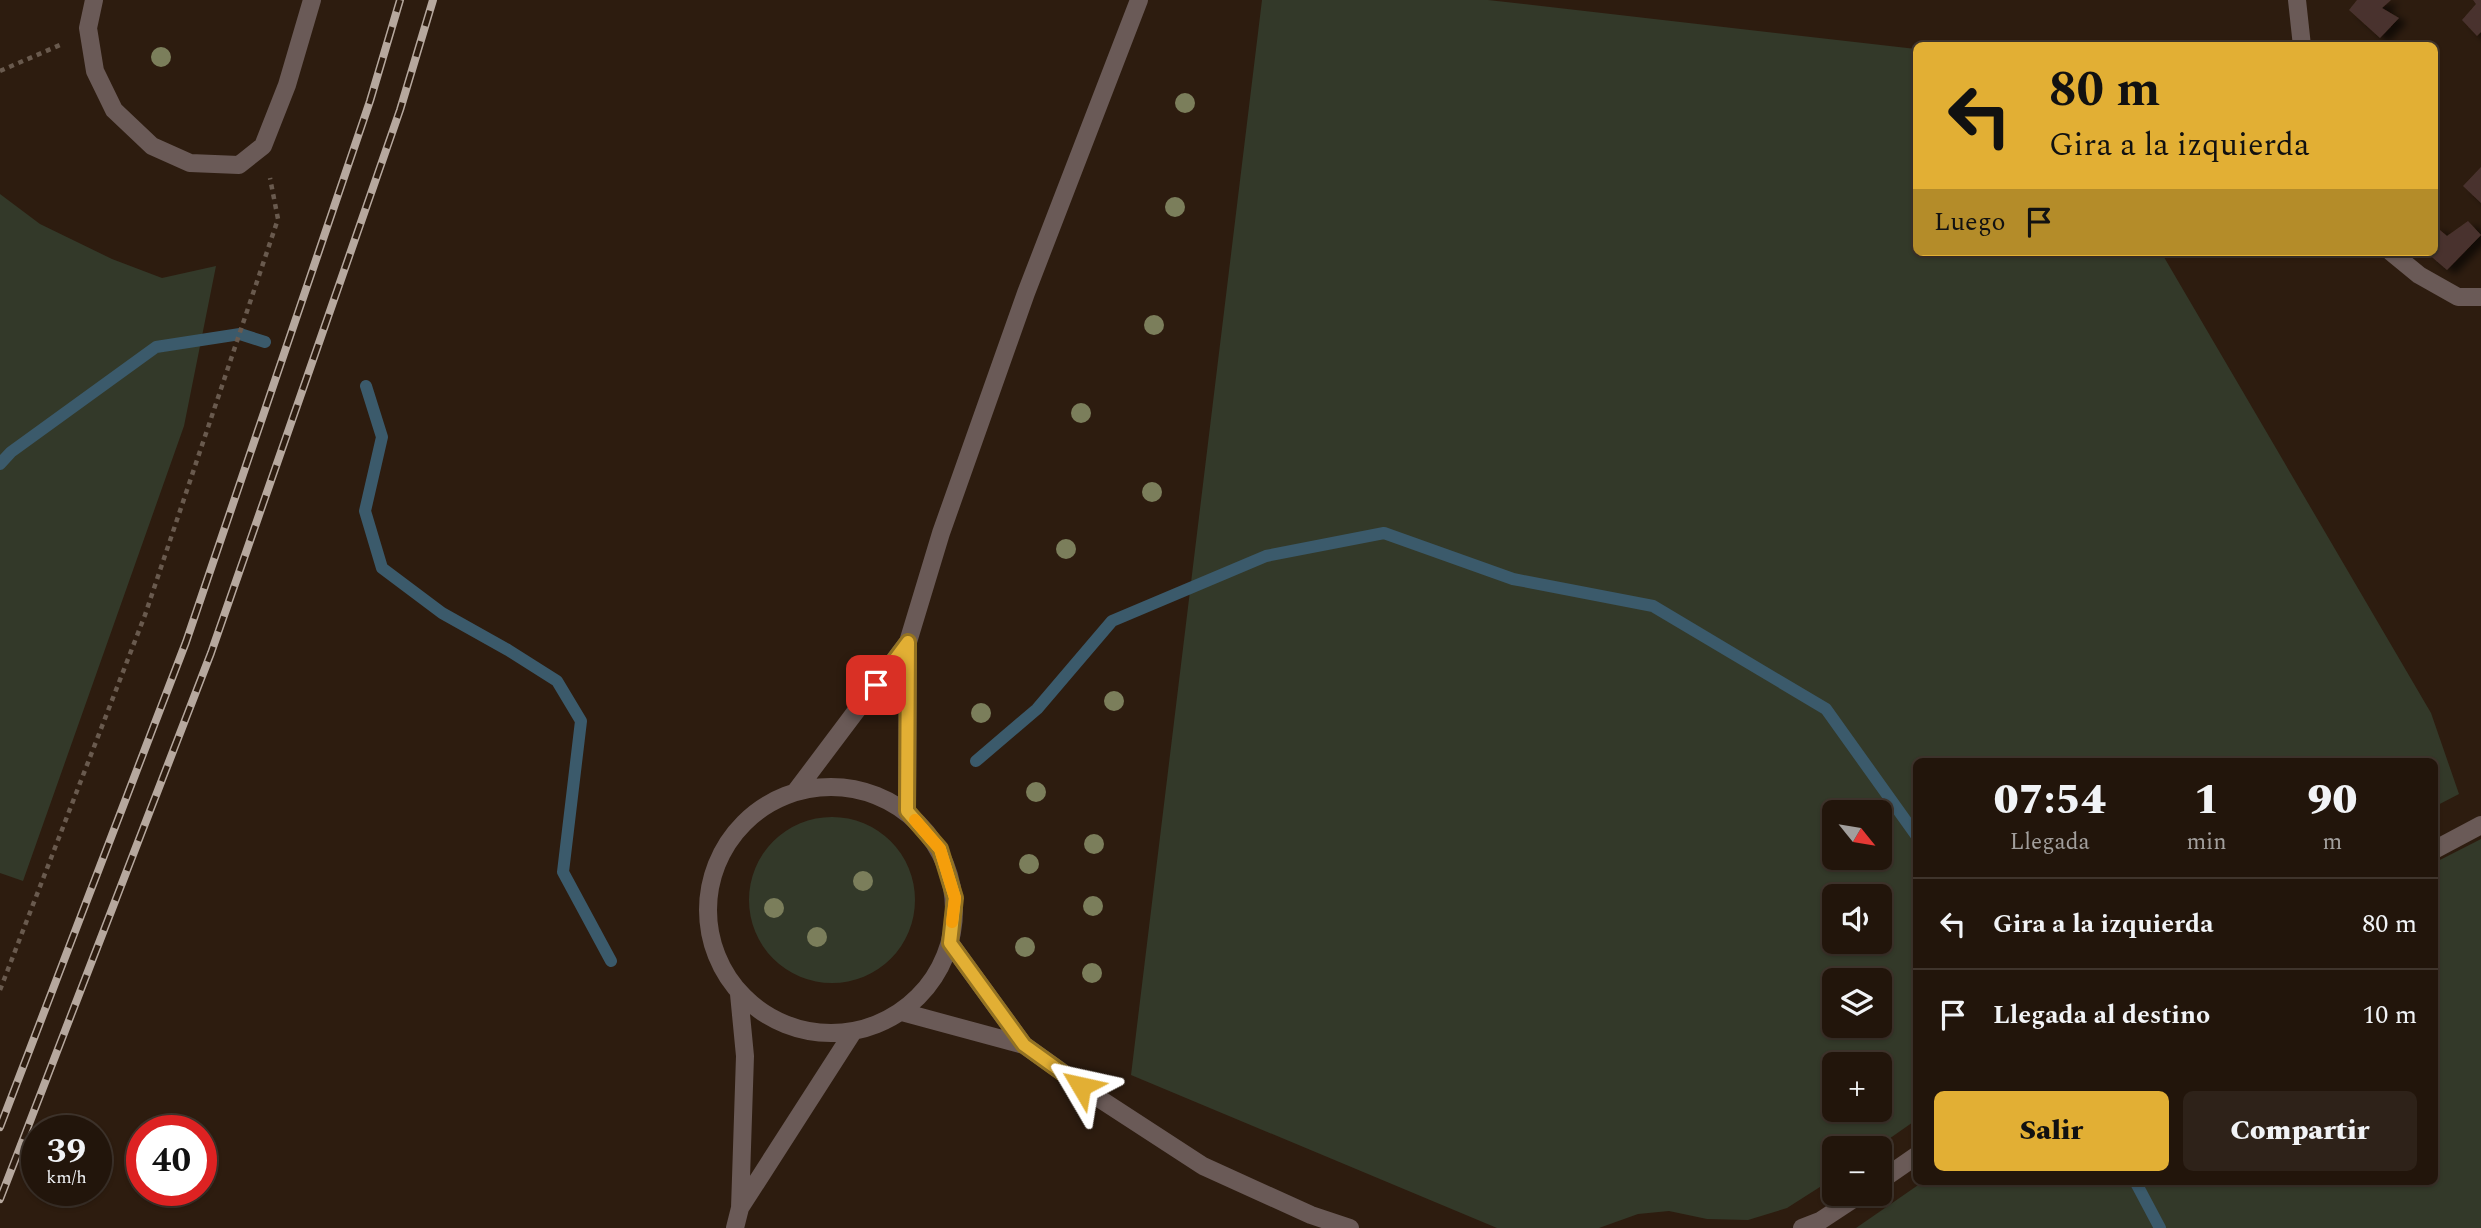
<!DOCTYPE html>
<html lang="es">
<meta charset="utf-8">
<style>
:root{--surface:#22150b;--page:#2e2219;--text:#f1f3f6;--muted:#a29f9d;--line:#3f342c;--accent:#e2af34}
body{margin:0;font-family:Spectral,serif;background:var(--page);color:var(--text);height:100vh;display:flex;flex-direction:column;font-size:26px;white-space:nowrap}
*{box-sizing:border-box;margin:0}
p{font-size:23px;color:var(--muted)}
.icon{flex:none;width:38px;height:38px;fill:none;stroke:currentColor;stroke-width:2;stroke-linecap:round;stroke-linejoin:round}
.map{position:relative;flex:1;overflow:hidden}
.drawer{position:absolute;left:1913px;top:758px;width:525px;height:427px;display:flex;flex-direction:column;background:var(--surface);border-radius:10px;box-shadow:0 2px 5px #0004,0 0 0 2px var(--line)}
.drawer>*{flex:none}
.top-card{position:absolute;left:1913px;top:42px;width:525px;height:214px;border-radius:10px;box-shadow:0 2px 5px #0004,0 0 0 2px var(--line);background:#e2af34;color:#111;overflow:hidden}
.needle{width:46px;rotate:120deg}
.buttons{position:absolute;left:1822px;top:800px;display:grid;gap:14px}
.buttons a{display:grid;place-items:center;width:70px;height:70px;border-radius:10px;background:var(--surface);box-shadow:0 2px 5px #0004,0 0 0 2px var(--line);font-size:35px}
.speed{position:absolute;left:21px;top:1115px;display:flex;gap:14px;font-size:35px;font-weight:700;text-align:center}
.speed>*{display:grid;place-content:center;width:91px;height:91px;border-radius:50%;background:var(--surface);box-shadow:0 2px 5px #0004,0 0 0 2px var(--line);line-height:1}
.speed small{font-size:18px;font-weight:400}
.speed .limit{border:10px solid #d22;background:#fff;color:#111}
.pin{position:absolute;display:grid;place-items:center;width:60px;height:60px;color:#fff;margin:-30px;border-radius:14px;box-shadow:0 4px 10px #0006}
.me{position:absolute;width:77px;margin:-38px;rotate:306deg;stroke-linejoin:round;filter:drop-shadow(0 0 5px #0008)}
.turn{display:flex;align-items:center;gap:24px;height:147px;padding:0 21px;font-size:32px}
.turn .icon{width:91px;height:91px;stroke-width:2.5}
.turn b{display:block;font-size:49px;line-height:60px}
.then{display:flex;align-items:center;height:66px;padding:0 21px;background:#0003;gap:14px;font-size:26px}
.eta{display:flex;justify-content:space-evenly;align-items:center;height:119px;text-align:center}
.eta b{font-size:42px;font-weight:800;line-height:49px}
.button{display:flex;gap:14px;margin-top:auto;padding:14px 21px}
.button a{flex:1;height:80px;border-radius:10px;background:var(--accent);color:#111;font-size:28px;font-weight:800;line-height:80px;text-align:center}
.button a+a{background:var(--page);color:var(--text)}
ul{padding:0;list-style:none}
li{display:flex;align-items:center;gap:21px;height:91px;padding:0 21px;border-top:2px solid var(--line)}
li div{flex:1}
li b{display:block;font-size:26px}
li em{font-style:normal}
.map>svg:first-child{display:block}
.green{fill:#333929;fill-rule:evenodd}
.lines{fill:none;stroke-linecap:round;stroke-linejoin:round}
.stream{stroke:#3b5a6b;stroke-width:12}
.building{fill:#4a332e;filter:url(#shadow)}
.path{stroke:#695a4e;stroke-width:4.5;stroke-dasharray:5 5;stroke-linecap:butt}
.minor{stroke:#6a5a57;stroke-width:18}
.rail-casing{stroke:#b6a89e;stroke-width:8}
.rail{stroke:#2d1c0f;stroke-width:5;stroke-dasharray:16;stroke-linecap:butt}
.tree{fill:#7b7e5b}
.route-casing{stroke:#937222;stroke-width:18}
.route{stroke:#e2af34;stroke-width:12}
.slow{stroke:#f59e0b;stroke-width:12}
</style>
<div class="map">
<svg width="2481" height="1228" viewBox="0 0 2481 1228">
<defs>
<filter id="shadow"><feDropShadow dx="8" dy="4.5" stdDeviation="3.5" flood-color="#0009"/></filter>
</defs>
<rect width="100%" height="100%" fill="#2d1c0f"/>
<path class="green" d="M1262,0H1488L1916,49V252H2161L2431,713L2459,794L2434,807V761H1916V1120L1876,1148H1834V1178L1787,1208L1748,1220L1707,1219L1669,1211L1638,1214L1599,1228H1497L1131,1075ZM1834,812H1880V858H1834ZM1834,896H1880V942H1834ZM1834,980H1880V1026H1834ZM1834,1064H1880V1110H1834Z
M0,194L40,224L112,259L162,278L216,266L184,426L23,881L0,873Z
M749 900a83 83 0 1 1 166 0a83 83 0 1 1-166 0Z
M2481,839V1228H1856L1924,1181H2434V863Z"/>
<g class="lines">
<path class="stream" d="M366,386L382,437L365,511L382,568L442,613L508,650L557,681L581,721L563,872L611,961
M0,464L11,452L156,347L240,334L265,342
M976,761L1037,709L1112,621L1266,556L1384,533L1513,579L1653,606L1826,709L1916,835
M2135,1181L2160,1228"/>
</g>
<path class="building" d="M2357,0H2391L2382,8L2399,18L2380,38L2349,10Z
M2473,0H2481V32L2477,36L2462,20L2476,4Z
M2481,167V203L2463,186Z
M2468,221L2481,235L2447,270L2426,252H2434V225L2447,236Z"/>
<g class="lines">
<path class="path" d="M0,71L60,45
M0,990L145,615L278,219L270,178"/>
<path class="minor" d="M94,0L88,28L95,71L114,110L152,146L190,163L239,165L263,146L287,85L312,0
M2297,0L2302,46
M2391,252L2419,275L2458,297H2481
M708 910a123 123 0 1 1 246 0a123 123 0 1 1-246 0Z
M796,791L908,642
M907,811L908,642L941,533L1026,293L1139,0
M2434,850L2481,825
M950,943L1024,1045L1100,1099L1203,1166L1311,1215L1350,1228
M902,1012L1024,1045
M1880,1181L1916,1156
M740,1208L853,1032
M735,1228L740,1208L745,1056L739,994
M1802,1228L1820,1221L1861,1194"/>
<defs>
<path id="rail" d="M0,1127L186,642L370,101L400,0
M0,1199L211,653L400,110L433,0"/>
</defs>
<use href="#rail" class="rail-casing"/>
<use href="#rail" class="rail"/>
</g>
<g class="tree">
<circle cx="161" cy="57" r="10"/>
<circle cx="1185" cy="103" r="10"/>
<circle cx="1175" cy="207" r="10"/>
<circle cx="1154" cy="325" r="10"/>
<circle cx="1081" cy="413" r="10"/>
<circle cx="1152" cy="492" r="10"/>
<circle cx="1066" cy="549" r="10"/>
<circle cx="1114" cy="701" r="10"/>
<circle cx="981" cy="713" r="10"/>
<circle cx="1036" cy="792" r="10"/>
<circle cx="1094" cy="844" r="10"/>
<circle cx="1029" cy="864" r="10"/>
<circle cx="863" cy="881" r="10"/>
<circle cx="1093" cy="906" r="10"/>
<circle cx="774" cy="908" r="10"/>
<circle cx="817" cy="937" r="10"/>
<circle cx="1025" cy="947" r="10"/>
<circle cx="1092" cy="973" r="10"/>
</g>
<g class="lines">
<defs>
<path id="route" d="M876,685L908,642L907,811L940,849L955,898L950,943L1024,1045L1081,1086"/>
</defs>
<use href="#route" class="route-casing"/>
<use href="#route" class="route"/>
<path class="slow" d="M915,820L940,849L955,898L952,922"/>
</g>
</svg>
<div class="buttons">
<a><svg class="needle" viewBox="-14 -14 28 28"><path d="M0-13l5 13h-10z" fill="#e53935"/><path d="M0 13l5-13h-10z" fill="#a29f9d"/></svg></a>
<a><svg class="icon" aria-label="sound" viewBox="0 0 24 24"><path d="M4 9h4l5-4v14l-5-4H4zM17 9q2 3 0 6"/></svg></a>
<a><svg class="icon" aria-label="layers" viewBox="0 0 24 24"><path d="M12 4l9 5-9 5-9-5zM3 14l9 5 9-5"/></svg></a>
<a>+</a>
<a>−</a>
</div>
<div class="speed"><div>39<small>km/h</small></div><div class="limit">40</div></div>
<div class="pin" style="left:876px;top:685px;background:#d93025"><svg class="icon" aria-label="arrive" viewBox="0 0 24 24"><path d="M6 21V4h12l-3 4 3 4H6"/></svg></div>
<svg class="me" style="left:1081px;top:1086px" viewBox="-20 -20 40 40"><path d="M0-17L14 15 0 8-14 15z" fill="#e2af34" stroke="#fff" stroke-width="4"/></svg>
<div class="top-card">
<div class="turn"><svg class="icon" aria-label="left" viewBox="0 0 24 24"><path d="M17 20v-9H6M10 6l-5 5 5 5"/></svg><div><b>80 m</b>Gira a la izquierda</div></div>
<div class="then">Luego<svg class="icon" aria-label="arrive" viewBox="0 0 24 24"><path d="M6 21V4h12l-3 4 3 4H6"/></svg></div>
</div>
<section class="drawer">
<div class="eta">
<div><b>07:54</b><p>Llegada</p></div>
<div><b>1</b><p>min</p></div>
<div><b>90</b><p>m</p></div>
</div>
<ul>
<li><svg class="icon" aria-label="left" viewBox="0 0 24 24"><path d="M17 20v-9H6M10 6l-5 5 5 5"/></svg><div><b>Gira a la izquierda</b></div><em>80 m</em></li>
<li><svg class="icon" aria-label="arrive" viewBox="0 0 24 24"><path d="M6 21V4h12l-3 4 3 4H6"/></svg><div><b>Llegada al destino</b></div><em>10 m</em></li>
</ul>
<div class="button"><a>Salir</a><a>Compartir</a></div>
</section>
</div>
